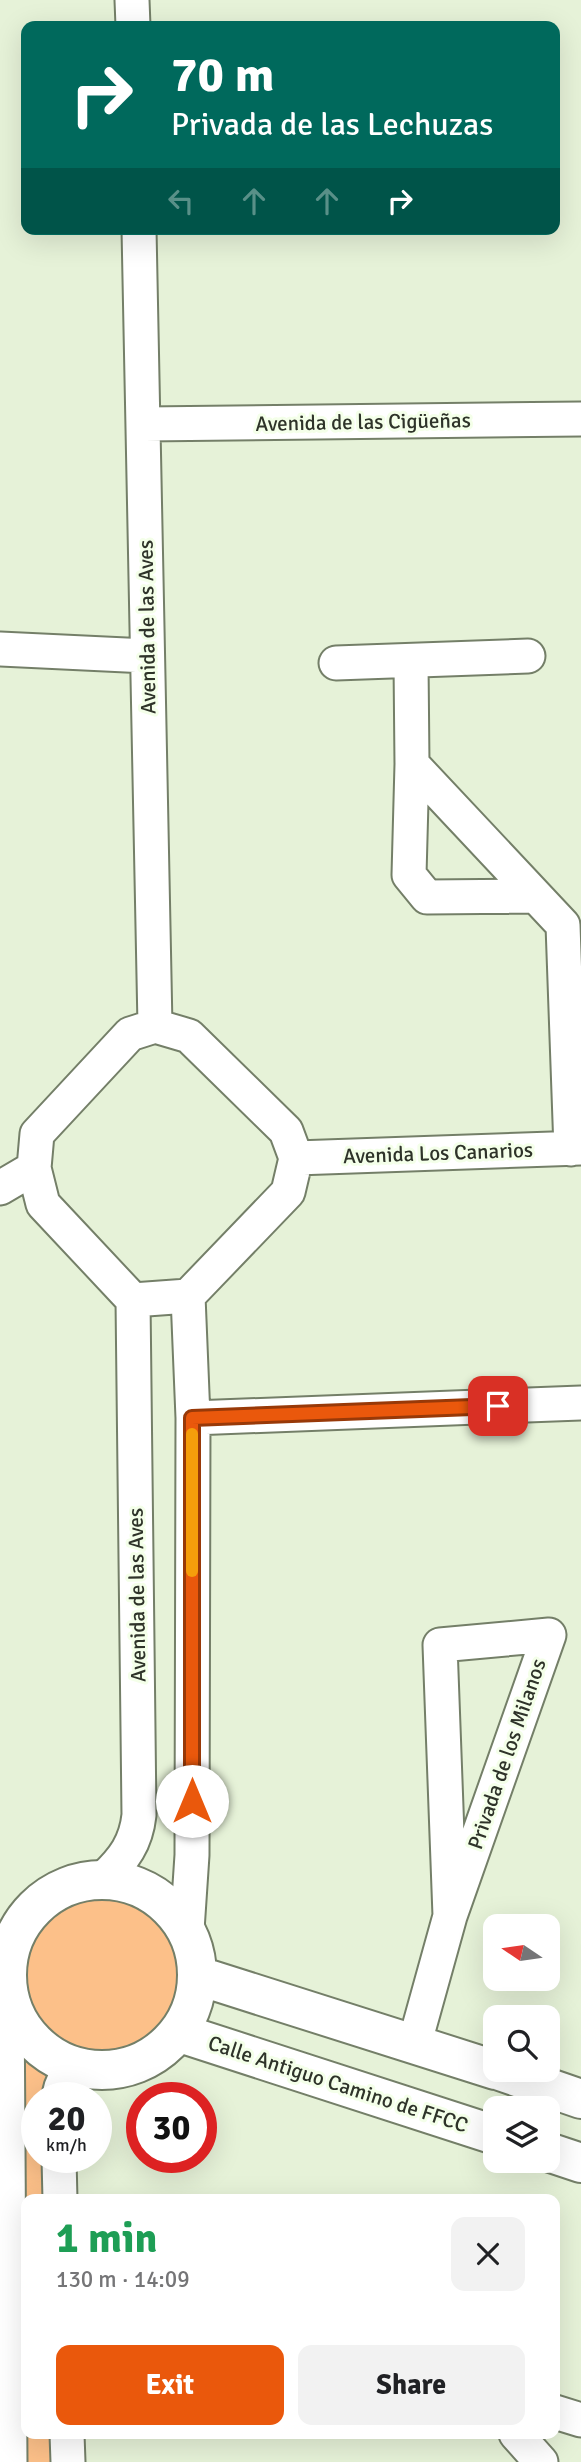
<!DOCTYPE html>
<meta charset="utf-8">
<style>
:root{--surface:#fff;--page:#f2f2f2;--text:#202124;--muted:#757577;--accent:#ea580c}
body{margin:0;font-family:Signika,sans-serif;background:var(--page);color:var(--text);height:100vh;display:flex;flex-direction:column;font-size:26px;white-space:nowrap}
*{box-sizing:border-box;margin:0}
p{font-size:23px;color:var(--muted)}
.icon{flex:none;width:38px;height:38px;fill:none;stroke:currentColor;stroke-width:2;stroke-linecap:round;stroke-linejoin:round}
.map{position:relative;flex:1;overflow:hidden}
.panel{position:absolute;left:21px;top:2194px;width:539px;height:245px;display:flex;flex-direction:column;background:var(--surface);border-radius:14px;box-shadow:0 7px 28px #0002}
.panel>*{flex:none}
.top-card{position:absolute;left:21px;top:21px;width:539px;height:214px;border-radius:14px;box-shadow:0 7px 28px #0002;background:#00695c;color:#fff;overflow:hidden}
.needle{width:46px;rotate:283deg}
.controls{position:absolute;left:483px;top:1914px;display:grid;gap:14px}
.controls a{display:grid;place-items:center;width:77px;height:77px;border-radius:14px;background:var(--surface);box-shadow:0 7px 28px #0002;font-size:35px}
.speed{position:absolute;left:21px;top:2082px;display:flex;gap:14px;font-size:35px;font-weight:700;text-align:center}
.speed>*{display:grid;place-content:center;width:91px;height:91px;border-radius:50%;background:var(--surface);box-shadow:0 7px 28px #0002;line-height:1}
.speed small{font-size:18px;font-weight:400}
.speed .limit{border:10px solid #d22;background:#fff;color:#111}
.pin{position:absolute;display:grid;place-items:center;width:60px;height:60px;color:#fff;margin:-30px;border-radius:14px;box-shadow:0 4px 10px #0006}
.me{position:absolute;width:77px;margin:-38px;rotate:0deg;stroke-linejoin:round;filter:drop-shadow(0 0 5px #0008)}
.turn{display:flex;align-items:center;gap:24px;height:147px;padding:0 35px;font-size:32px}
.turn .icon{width:91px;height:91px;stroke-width:2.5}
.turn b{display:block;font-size:49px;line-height:60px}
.lanes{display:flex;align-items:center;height:66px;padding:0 35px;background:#0003;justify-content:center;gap:35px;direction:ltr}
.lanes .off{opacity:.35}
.round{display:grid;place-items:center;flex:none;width:74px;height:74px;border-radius:14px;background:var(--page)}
.head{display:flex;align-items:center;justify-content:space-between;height:119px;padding:0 35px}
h1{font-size:42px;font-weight:700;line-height:52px;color:#1e9e55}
.action{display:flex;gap:14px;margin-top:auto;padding:14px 35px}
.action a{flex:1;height:80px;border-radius:14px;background:var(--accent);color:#fff;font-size:28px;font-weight:700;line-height:80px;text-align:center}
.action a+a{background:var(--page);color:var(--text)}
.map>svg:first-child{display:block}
.green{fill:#fcc089}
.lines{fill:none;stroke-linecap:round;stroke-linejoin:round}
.minor-casing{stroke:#747f68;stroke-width:37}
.secondary-casing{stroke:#747f68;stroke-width:42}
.minor{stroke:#fff;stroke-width:33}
.secondary{stroke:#fff;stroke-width:38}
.route-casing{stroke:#983908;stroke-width:18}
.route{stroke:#ea580c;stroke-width:12}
.slow{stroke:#f59e0b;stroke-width:12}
.labels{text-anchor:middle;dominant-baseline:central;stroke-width:6;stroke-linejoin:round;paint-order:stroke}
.street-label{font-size:21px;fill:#2e3329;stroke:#f4ffe9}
</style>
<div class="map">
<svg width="581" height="2462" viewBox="0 0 581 2462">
<rect width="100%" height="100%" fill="#e6f2d8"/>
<path class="green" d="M100,1896L153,1910L182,1944L185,2003L166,2032L112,2066L51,2051V2098H37V2158H52V2200H26V2434H53V2462H15L16,1964L30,1933L61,1909Z"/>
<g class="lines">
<defs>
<path id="minor" d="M132,0L133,26
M139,229L155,1026
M145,424L581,419
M0,649L147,656
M411,662L412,764L563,925L571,1149
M336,663L528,656
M412,764L409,875L427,897L534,896
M155,1026L189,1036L286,1131L296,1158L288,1192L188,1296L133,1300L43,1204L34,1168L37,1134L130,1034Z
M296,1158L581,1148
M0,1188L34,1168
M193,1418L581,1403
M104,1878C124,1859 136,1843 139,1815L133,1300
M187,1930L192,1855L193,1418L188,1296
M7,1990L10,2462
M415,2042L450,1916L549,1635L440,1645L450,1916
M59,2098C60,2082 67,2074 80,2067
M59,2158L60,2200
M555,2412L581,2420
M67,2434L68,2462
M516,2434L541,2462"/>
<path id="secondary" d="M7 1975a95 95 0 1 1 190 0a95 95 0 1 1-190 0Z
M199,1976L495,2070
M180,2033L495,2135
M497,2070L581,2099
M548,2152L581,2163"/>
</defs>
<use href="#minor" class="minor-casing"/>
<use href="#secondary" class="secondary-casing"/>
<use href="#minor" class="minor"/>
<use href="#secondary" class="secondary"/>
</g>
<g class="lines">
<defs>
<path id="route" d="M192,1801V1418L498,1406"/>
</defs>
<use href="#route" class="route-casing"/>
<use href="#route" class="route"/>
<path class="slow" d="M192,1434V1571"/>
</g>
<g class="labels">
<g class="street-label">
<text transform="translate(363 422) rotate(-1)">Avenida de las Cigüeñas</text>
<text transform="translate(147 627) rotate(-91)">Avenida de las Aves</text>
<text transform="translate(438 1153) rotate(-2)">Avenida Los Canarios</text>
<text transform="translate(137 1595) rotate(-91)">Avenida de las Aves</text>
<text transform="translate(507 1754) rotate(-71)">Privada de los Milanos</text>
<text transform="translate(338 2084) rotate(18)">Calle Antiguo Camino de FFCC</text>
</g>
</g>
</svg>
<div class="controls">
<a><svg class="needle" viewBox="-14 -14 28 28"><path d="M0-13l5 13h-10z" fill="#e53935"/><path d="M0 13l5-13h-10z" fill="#757577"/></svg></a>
<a><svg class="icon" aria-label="search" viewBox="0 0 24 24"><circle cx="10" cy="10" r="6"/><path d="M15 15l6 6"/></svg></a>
<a><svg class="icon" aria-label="layers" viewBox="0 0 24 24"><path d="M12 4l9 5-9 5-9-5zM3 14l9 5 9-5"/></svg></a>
</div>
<div class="speed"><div>20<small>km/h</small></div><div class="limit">30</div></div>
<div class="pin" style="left:498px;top:1406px;background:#d93025"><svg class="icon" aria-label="arrive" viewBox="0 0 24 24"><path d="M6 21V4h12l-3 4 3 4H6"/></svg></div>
<svg class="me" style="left:192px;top:1801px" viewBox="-20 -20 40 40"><circle r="19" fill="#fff"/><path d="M0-13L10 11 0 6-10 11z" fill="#ea580c"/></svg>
<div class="top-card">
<div class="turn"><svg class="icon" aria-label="right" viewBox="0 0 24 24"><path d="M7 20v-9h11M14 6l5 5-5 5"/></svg><div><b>70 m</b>Privada de las Lechuzas</div></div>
<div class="lanes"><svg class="icon off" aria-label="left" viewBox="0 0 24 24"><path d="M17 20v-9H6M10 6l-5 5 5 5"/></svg><svg class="icon off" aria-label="ahead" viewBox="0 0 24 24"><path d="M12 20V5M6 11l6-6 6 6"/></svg><svg class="icon off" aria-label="ahead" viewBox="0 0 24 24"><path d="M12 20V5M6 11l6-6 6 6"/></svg><svg class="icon" aria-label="right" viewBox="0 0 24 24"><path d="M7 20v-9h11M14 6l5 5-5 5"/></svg></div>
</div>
<section class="panel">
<div class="head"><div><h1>1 min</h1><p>130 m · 14:09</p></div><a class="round"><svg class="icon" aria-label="close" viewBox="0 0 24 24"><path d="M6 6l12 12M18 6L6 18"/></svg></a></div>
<div class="action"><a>Exit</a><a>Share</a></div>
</section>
</div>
